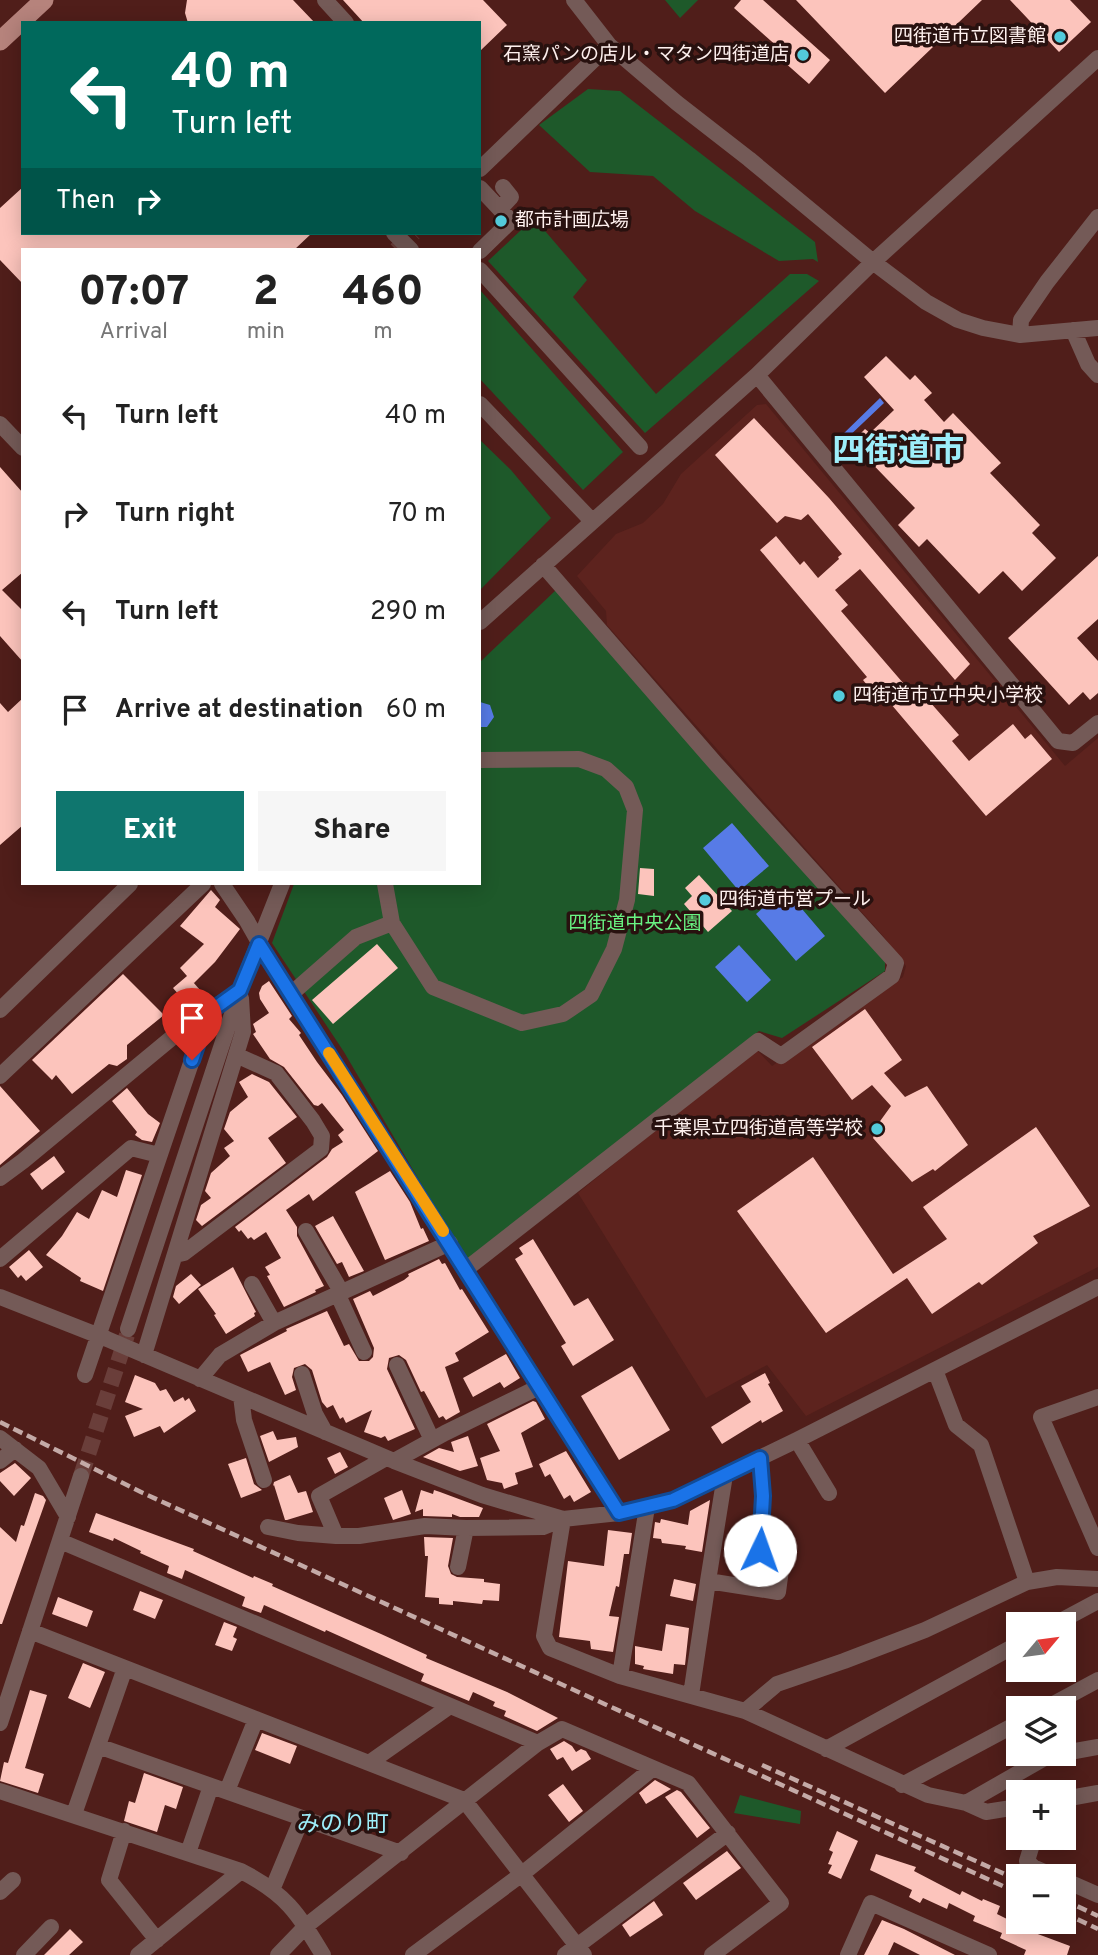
<!DOCTYPE html>
<meta charset="utf-8">
<style>
:root{--surface:#fff;--page:#f6f6f6;--text:#222;--muted:#767676;--accent:#0f766e}
body{margin:0;font-family:Overpass,"Noto Sans JP",sans-serif;background:var(--page);color:var(--text);height:100vh;display:flex;flex-direction:column;font-size:26px;white-space:nowrap}
*{box-sizing:border-box;margin:0}
p{font-size:23px;color:var(--muted)}
.icon{flex:none;width:38px;height:38px;fill:none;stroke:currentColor;stroke-width:2;stroke-linecap:round;stroke-linejoin:round}
.map{position:relative;flex:1;overflow:hidden}
.panel{position:absolute;left:21px;top:248px;width:460px;height:637px;display:flex;flex-direction:column;background:var(--surface);border-radius:0px;box-shadow:0 4px 18px #0003}
.panel>*{flex:none}
.top-card{position:absolute;left:21px;top:21px;width:460px;height:214px;border-radius:0px;box-shadow:0 4px 18px #0003;background:#00695c;color:#fff;overflow:hidden}
.needle{width:46px;rotate:61deg}
.controls{position:absolute;left:1006px;top:1612px;display:grid;gap:14px}
.controls a{display:grid;place-items:center;width:70px;height:70px;border-radius:0px;background:var(--surface);box-shadow:0 4px 18px #0003;font-size:35px}
.pin{position:absolute;display:grid;place-items:center;width:60px;height:60px;color:#fff;margin:-72px -30px;border-radius:50% 50% 50% 0;rotate:-45deg;box-shadow:0 0 7px #0007}
.pin .icon{rotate:45deg}
.me{position:absolute;width:77px;margin:-38px;rotate:3deg;stroke-linejoin:round;filter:drop-shadow(0 0 5px #0008)}
.turn{display:flex;align-items:center;gap:24px;height:147px;padding:0 35px;font-size:32px}
.turn .icon{width:91px;height:91px;stroke-width:2.5}
.turn b{display:block;font-size:49px;line-height:60px}
.then{display:flex;align-items:center;height:66px;padding:0 35px;background:#0003;gap:14px;font-size:26px}
.eta{display:flex;justify-content:space-evenly;align-items:center;height:119px;text-align:center}
.eta b{font-size:42px;font-weight:800;line-height:49px}
.button{display:flex;gap:14px;margin-top:auto;padding:14px 35px}
.button a{flex:1;height:80px;border-radius:0px;background:var(--accent);color:#fff;font-size:28px;font-weight:800;line-height:80px;text-align:center}
.button a+a{background:var(--page);color:var(--text)}
ul{padding:0;list-style:none}
li{display:flex;align-items:center;gap:21px;height:98px;padding:0 35px}
li div{flex:1}
li b{display:block;font-size:26px}
li em{font-style:normal}
.map>svg:first-child{display:block}
.built{fill:#5d231e}
.green{fill:#1e592a}
.water{fill:#577be6}
.building{fill:#fcc4bc}
.lines{fill:none;stroke-linecap:round;stroke-linejoin:round}
.minor-tunnel{stroke:#6a3e3a;stroke-width:16;stroke-dasharray:16 8;stroke-linecap:butt}
.minor{stroke:#745a57;stroke-width:16}
.major{stroke:#b6837c;stroke-width:19}
.rail{stroke:#c4aaa7;stroke-width:4.5;stroke-dasharray:10 5;stroke-linecap:butt}
.route-casing{stroke:#114b97;stroke-width:18}
.route{stroke:#1a73e8;stroke-width:12}
.slow{stroke:#f59e0b;stroke-width:12}
.poi-dot{fill:#53cbdb;stroke:#28110f;stroke-width:2.5}
.labels{text-anchor:middle;dominant-baseline:central;stroke-width:7;stroke-linejoin:round;paint-order:stroke}
.poi-label{font-size:19px;fill:#fef0ee;stroke:#28110f;text-anchor:end}
.park-label{font-size:19px;fill:#69f483;stroke:#28110f}
.quarter-label{font-size:23px;fill:#9deefa;stroke:#28110f}
.town-label{font-size:33px;font-weight:bold;fill:#9deefa;stroke:#28110f}
</style>
<div class="map">
<svg width="1098" height="1955" viewBox="0 0 1098 1955">
<rect width="100%" height="100%" fill="#501e1a"/>
<path class="built" d="M766,404L1065,766L1098,738V1267L806,1416L767,1365L706,1398L578,1193L756,1049L772,1066L903,977L906,966L883,936L607,625L606,611L577,576L616,534L643,523L663,504L681,474L757,405Z"/>
<path class="green" d="M665,0H698L680,18Z
M588,89L620,91L815,242L818,262L813,259L779,261L695,211L653,176L590,172L539,125Z
M534,218L587,280L573,297L656,394L790,274H807L819,281L645,433L488,261Z
M480,290L623,452L583,490L480,379Z
M480,440L511,470L551,518L480,590Z
M556,590L885,962V971L782,1038L759,1031L467,1262L344,1052L272,943L294,884H480V662Z
M740,1795L801,1811L800,1824L734,1813Z"/>
<path class="water" d="M880,398L884,403L844,441L840,437Z
M480,702L490,705L494,717L487,727H480Z
M732,823L769,866L739,891L703,848Z
M785,889L825,936L796,961L756,914Z
M739,945L771,980L747,1002L715,967Z"/>
<path class="building" d="M187,0H293L315,23H188L185,13Z
M343,0H483L507,25L480,51V23H364Z
M741,0H763L830,60L809,84L774,53L779,48L734,8Z
M796,0H982L885,93Z
M1010,0H1070L1091,22L1059,52Z
M23,187V233H312L294,250H23V284L0,260V208Z
M886,356L910,380L915,375L932,393L924,400L944,422L953,413L1001,463L990,473L1040,525L1032,533L1056,558L1022,591L1003,571L979,594L927,539L919,547L898,525L915,508L856,447L860,443L856,438L865,429L870,433L894,410L864,377Z
M754,418L829,498L970,664L955,680L860,569L835,590L848,605L841,611L916,698L922,693L959,735L952,741L969,761L1013,724L1025,739L1031,734L1052,759L986,816L885,697L880,701L863,680L867,677L760,550L776,536L800,565L804,561L818,578L839,559L838,557L842,554L808,514L801,520L785,516L777,523L715,455Z
M0,467L23,493V572L2,590L23,611V662L0,636Z
M1098,556V619L1077,638L1098,661V693L1090,700L1083,692L1069,705L1008,638Z
M23,698V825L0,845V703L8,712Z
M640,868L654,869V896L638,894Z
M699,875L732,911L708,932L684,904L692,896L685,888Z
M211,890L220,900L215,907L240,929L215,962L194,983L193,982L200,990L186,1003L173,988L187,976L180,968L204,944L180,926Z
M377,944L398,968L333,1024L312,1000Z
M123,974L164,1015L127,1045V1059L117,1066L109,1064L72,1094L56,1075L52,1080L32,1060Z
M269,981L292,1016L289,1019L301,1033L299,1035L317,1062L342,1095L378,1151L313,1201L309,1194L286,1210L297,1227V1236L324,1286L315,1290L316,1292L284,1307L267,1276L270,1275L265,1267L281,1258L266,1232L254,1240L251,1237L248,1239L241,1230L239,1232L235,1227L327,1157L332,1149L343,1142L338,1135L344,1130L322,1103L318,1106L314,1105L284,1067L270,1059L253,1034L256,1032L253,1024L269,1013L260,999L259,993L262,986Z
M865,1009L902,1060L884,1073L905,1097L927,1086L968,1145L935,1171L933,1169L912,1182L873,1138L878,1124L891,1106L872,1085L852,1100L812,1047Z
M252,1074L269,1082L297,1117L268,1138L286,1163L202,1226L196,1220L201,1205L211,1198L205,1191L211,1173L230,1156L224,1148L234,1141L224,1129L230,1112L248,1097L239,1082Z
M0,1086L40,1131L0,1165Z
M127,1088L148,1114L160,1123L152,1142L142,1140L135,1135L137,1132L112,1101Z
M1036,1127L1090,1206L1033,1236L1038,1243L982,1285L979,1282L932,1314L907,1278L826,1333L737,1211L813,1157L893,1274L947,1239L923,1207Z
M54,1156L65,1172L42,1190L30,1174Z
M126,1170L142,1175L103,1291L80,1281L81,1278L46,1255L62,1236L77,1212L89,1219L102,1190L117,1197Z
M390,1171L410,1202L421,1229L423,1228L429,1241L385,1260L355,1192Z
M333,1216L364,1271L349,1277L342,1262L337,1264L315,1226Z
M533,1239L574,1306L588,1298L614,1340L573,1366L561,1346L566,1343L515,1259L523,1254L519,1248Z
M29,1250L43,1267L26,1281L21,1275L18,1278L9,1267Z
M439,1259L442,1264L445,1263L460,1290L462,1289L489,1332L455,1353L459,1361L445,1367L460,1412L446,1420L443,1416L439,1418L424,1391L421,1392L406,1360L399,1355L389,1358L387,1369L415,1429L388,1441L385,1436L381,1438L364,1432L372,1410L346,1423L343,1417L340,1419L333,1405L327,1408L322,1402L312,1370L305,1364L294,1368L292,1377L296,1390L285,1395L270,1362L248,1372L240,1355L287,1331L286,1329L327,1311L344,1346L349,1344L359,1361H369L373,1357L374,1348L353,1299L370,1291L373,1296L404,1280L409,1276L408,1274Z
M233,1267L256,1312L254,1313L255,1316L226,1334L214,1315L216,1314L198,1289Z
M191,1274L201,1285L179,1304L173,1297L176,1286Z
M506,1354L520,1378L504,1388L500,1382L473,1397L463,1378Z
M632,1366L670,1430L619,1460L581,1396Z
M765,1373L770,1383L768,1384L783,1411L762,1423L761,1420L722,1444L711,1427L751,1402L741,1386Z
M135,1375L155,1383L160,1391L166,1389L174,1402L183,1397L185,1401L189,1398L196,1411L164,1433L160,1426L134,1437L125,1416L143,1409L125,1402Z
M533,1401L536,1402L545,1419L521,1433L533,1467L515,1473L518,1484L504,1489L502,1483L487,1480L480,1458L500,1451L487,1424Z
M273,1431L277,1440L296,1437L298,1447L269,1462L260,1436Z
M468,1436L478,1466L460,1471L423,1457L439,1448L454,1452L451,1442Z
M566,1451L591,1492L574,1502L570,1495L564,1499L550,1474L545,1477L539,1464Z
M340,1452L348,1467L335,1474L327,1458Z
M246,1458L254,1484L262,1490L241,1498L228,1464Z
M15,1463L31,1478L14,1496L0,1481V1473Z
M290,1475L298,1493L306,1491L313,1512L287,1520H285L274,1485L273,1486L274,1482Z
M402,1490L411,1514L393,1520L384,1498Z
M421,1490L433,1494L434,1490L440,1492L483,1508L479,1517H460L452,1514V1517L423,1516V1509L415,1512Z
M35,1493L43,1496L46,1500L2,1624H0V1527L16,1542L21,1525L24,1526Z
M710,1500L702,1552L685,1549L686,1546L662,1543L661,1539L653,1538L655,1522L660,1523L661,1519L688,1525L690,1511Z
M96,1513L194,1549L193,1551L253,1578L254,1576L273,1584L272,1586L381,1634L427,1655L426,1658L507,1692L558,1718L537,1731L504,1716L506,1711L493,1706L495,1702L473,1692L469,1701L421,1681L424,1674L326,1630L325,1632L264,1605L261,1613L242,1606L245,1597L185,1570L182,1579L167,1573L169,1566L140,1553L141,1551L114,1538L113,1541L89,1532Z
M608,1530L632,1533L629,1554H624L619,1587L616,1586L609,1616L619,1617L613,1652L591,1649L590,1641L559,1637L568,1561L604,1566Z
M424,1537L453,1538L448,1566L451,1574L457,1577L484,1579V1582L500,1584L499,1601L483,1600L482,1604L453,1601V1605L439,1604V1598L425,1597L428,1556H425Z
M674,1579L696,1584L693,1601L670,1596Z
M140,1591L163,1600L155,1619L133,1610Z
M58,1597L93,1611L87,1627L52,1614Z
M224,1622L237,1627L233,1637L237,1639L232,1651L215,1645Z
M666,1624L689,1628L685,1665L674,1664L673,1674L643,1669L644,1666L635,1664V1646L662,1651Z
M83,1663L105,1672L90,1708L68,1698Z
M30,1690L47,1695L25,1768L44,1774L38,1793L0,1781L4,1762L8,1763Z
M262,1733L297,1746L290,1764L255,1750Z
M564,1741L572,1746L576,1752L581,1749L586,1751L591,1759L572,1771L563,1757L557,1760L550,1749Z
M144,1773L183,1787L176,1809L165,1805L157,1832L124,1821L129,1801L135,1803Z
M655,1780L671,1789L646,1804L639,1793Z
M563,1784L583,1811L569,1822L548,1795Z
M677,1790L681,1792L710,1828L697,1838L665,1797Z
M837,1831L858,1841L841,1879L828,1873L832,1865L828,1864L833,1852L829,1850Z
M727,1851L741,1868L696,1900L683,1883Z
M876,1854L916,1867L914,1871L960,1895L962,1891L982,1901L983,1899L1000,1906L997,1914L1035,1933L1070,1946L1067,1955H1024L1026,1950L1000,1938L1002,1933L973,1921L975,1916L949,1903L947,1909L923,1898L920,1903L909,1897L912,1890L870,1870Z
M654,1901L663,1915L630,1937L622,1925Z
M882,1920L904,1929L955,1955H920L894,1942L888,1955H864Z
M70,1929L83,1942L69,1955H44Z"/>
<g class="lines">
<path class="minor-tunnel" d="M396,250L414,233
M81,1476L127,1335"/>
<path class="minor" d="M325,0L346,23
M574,0L609,45L677,103L749,159L873,262L926,302L958,320L983,328L1020,335L1098,328
M480,169L609,45
M480,188L511,221L480,251
M500,209L511,197L503,187
M394,233L411,250
M480,270L640,447
M1073,330L1088,364L1098,375
M1020,335L1021,320L1047,282L1098,217
M757,375L1058,741L1073,743L1098,723
M480,404L592,521
M0,424L23,448
M480,622L757,375L873,262L1098,58
M222,884L247,921L265,953L619,1513
M385,884L392,923L433,987L522,1023L563,1014L591,995L614,949L627,900L635,810L626,787L606,769L579,759L480,760
M291,994L356,937L392,923
M0,1010L130,884
M0,1076L203,884
M0,1178L23,1161L180,1031L240,990
M306,1231L342,1293
M175,1255L184,1253L321,1149L322,1136L313,1121L276,1073L236,1055
M0,1259L131,1148L159,1155
M465,1270L758,1041L781,1056L892,976L896,963L716,764L543,565
M252,1284L274,1323
M338,1295L364,1352
M0,1297L107,1339L394,1461L482,1495L563,1519L619,1513L673,1500L797,1440L1098,1287
M128,1329L240,990L282,884
M144,1355L243,1032L241,998
M397,1365L432,1440
M935,1370L956,1425L981,1445L1027,1582
M302,1374L315,1414L325,1432
M85,1375L208,1013
M200,1379L220,1355L274,1323L450,1243
M241,1396L244,1420L264,1480
M1098,1397L1041,1417L1098,1548
M0,1438L39,1468L68,1517
M797,1440L829,1493
M0,1461L15,1449
M394,1461L445,1433L539,1387
M725,1475L708,1581L778,1592L783,1555L760,1550L763,1496L760,1458
M563,1519L544,1636L550,1648L620,1676L745,1711L928,1795L966,1803L986,1812L1018,1807
M268,1527L298,1533L336,1536L319,1496L386,1458
M336,1536H359L425,1526L466,1528L543,1527L563,1519
M60,1541L538,1743
M458,1567L466,1528
M1055,1624L1098,1601
M30,1631L464,1800L584,1955
M620,1676L647,1507
M691,1695L708,1581
M1046,1708L1098,1680
M745,1711L777,1684L844,1661L925,1630L1027,1582L1057,1577L1098,1579
M0,1723L81,1476
M98,1746L401,1853
M826,1749L1018,1644
M1064,1753L1098,1747
M369,1763L450,1706
M902,1785L1018,1723
M0,1791L241,1871C287,1895 297,1912 323,1955
M227,1791L256,1719
M1064,1799L1098,1793
M966,1803L1048,1756L1061,1754
M74,1814L125,1668
M124,1831L109,1880L157,1940
M1034,1838L1027,1861L1033,1867L1054,1876
M188,1853L211,1786
M1064,1880L1098,1895
M272,1890L302,1818
M0,1892L13,1880
M24,1955L51,1927
M138,1955L241,1871
M278,1955L306,1926L538,1743L562,1729L688,1783L781,1903L712,1955
M413,1955L522,1874L652,1769
M565,1955L728,1833
M848,1955L871,1903L989,1955"/>
<path class="major" d="M0,41L44,0"/>
<path class="rail" d="M0,1422L143,1493L1018,1893
M762,1765L1018,1880
M1064,1900L1098,1916
M1064,1913L1098,1929"/>
</g>
<g class="lines">
<defs>
<path id="route" d="M192,1060L208,1013L240,990L259,944L619,1513L673,1500L760,1458L763,1496L760,1550"/>
</defs>
<use href="#route" class="route-casing"/>
<use href="#route" class="route"/>
<path class="slow" d="M329,1053L443,1231"/>
</g>
<g class="poi-dot">
<circle cx="1060" cy="37" r="7"/>
<circle cx="803" cy="55" r="7"/>
<circle cx="501" cy="221" r="7"/>
<circle cx="839" cy="696" r="7"/>
<circle cx="705" cy="900" r="7"/>
<circle cx="877" cy="1129" r="7"/>
</g>
<g class="labels">
<g class="poi-label">
<text x="1046" y="37">四街道市立図書館</text>
<text x="789" y="55">石窯パンの店ル・マタン四街道店</text>
<text x="515" y="221" text-anchor="start">都市計画広場</text>
<text x="853" y="696" text-anchor="start">四街道市立中央小学校</text>
<text x="719" y="900" text-anchor="start">四街道市営プール</text>
<text x="863" y="1129">千葉県立四街道高等学校</text>
</g>
<g class="park-label">
<text x="635" y="924">四街道中央公園</text>
</g>
<g class="quarter-label">
<text x="343" y="1825">みのり町</text>
</g>
<g class="town-label">
<text x="898" y="453">四街道市</text>
</g>
</g>
</svg>
<div class="controls">
<a><svg class="needle" viewBox="-14 -14 28 28"><path d="M0-13l5 13h-10z" fill="#e53935"/><path d="M0 13l5-13h-10z" fill="#767676"/></svg></a>
<a><svg class="icon" aria-label="layers" viewBox="0 0 24 24"><path d="M12 4l9 5-9 5-9-5zM3 14l9 5 9-5"/></svg></a>
<a>+</a>
<a>−</a>
</div>
<div class="pin" style="left:192px;top:1060px;background:#d93025"><svg class="icon" aria-label="arrive" viewBox="0 0 24 24"><path d="M6 21V4h12l-3 4 3 4H6"/></svg></div>
<svg class="me" style="left:760px;top:1550px" viewBox="-20 -20 40 40"><circle r="19" fill="#fff"/><path d="M0-13L10 11 0 6-10 11z" fill="#1a73e8"/></svg>
<div class="top-card">
<div class="turn"><svg class="icon" aria-label="left" viewBox="0 0 24 24"><path d="M17 20v-9H6M10 6l-5 5 5 5"/></svg><div><b>40 m</b>Turn left</div></div>
<div class="then">Then<svg class="icon" aria-label="right" viewBox="0 0 24 24"><path d="M7 20v-9h11M14 6l5 5-5 5"/></svg></div>
</div>
<section class="panel">
<div class="eta">
<div><b>07:07</b><p>Arrival</p></div>
<div><b>2</b><p>min</p></div>
<div><b>460</b><p>m</p></div>
</div>
<ul>
<li><svg class="icon" aria-label="left" viewBox="0 0 24 24"><path d="M17 20v-9H6M10 6l-5 5 5 5"/></svg><div><b>Turn left</b></div><em>40 m</em></li>
<li><svg class="icon" aria-label="right" viewBox="0 0 24 24"><path d="M7 20v-9h11M14 6l5 5-5 5"/></svg><div><b>Turn right</b></div><em>70 m</em></li>
<li><svg class="icon" aria-label="left" viewBox="0 0 24 24"><path d="M17 20v-9H6M10 6l-5 5 5 5"/></svg><div><b>Turn left</b></div><em>290 m</em></li>
<li><svg class="icon" aria-label="arrive" viewBox="0 0 24 24"><path d="M6 21V4h12l-3 4 3 4H6"/></svg><div><b>Arrive at destination</b></div><em>60 m</em></li>
</ul>
<div class="button"><a>Exit</a><a>Share</a></div>
</section>
</div>
